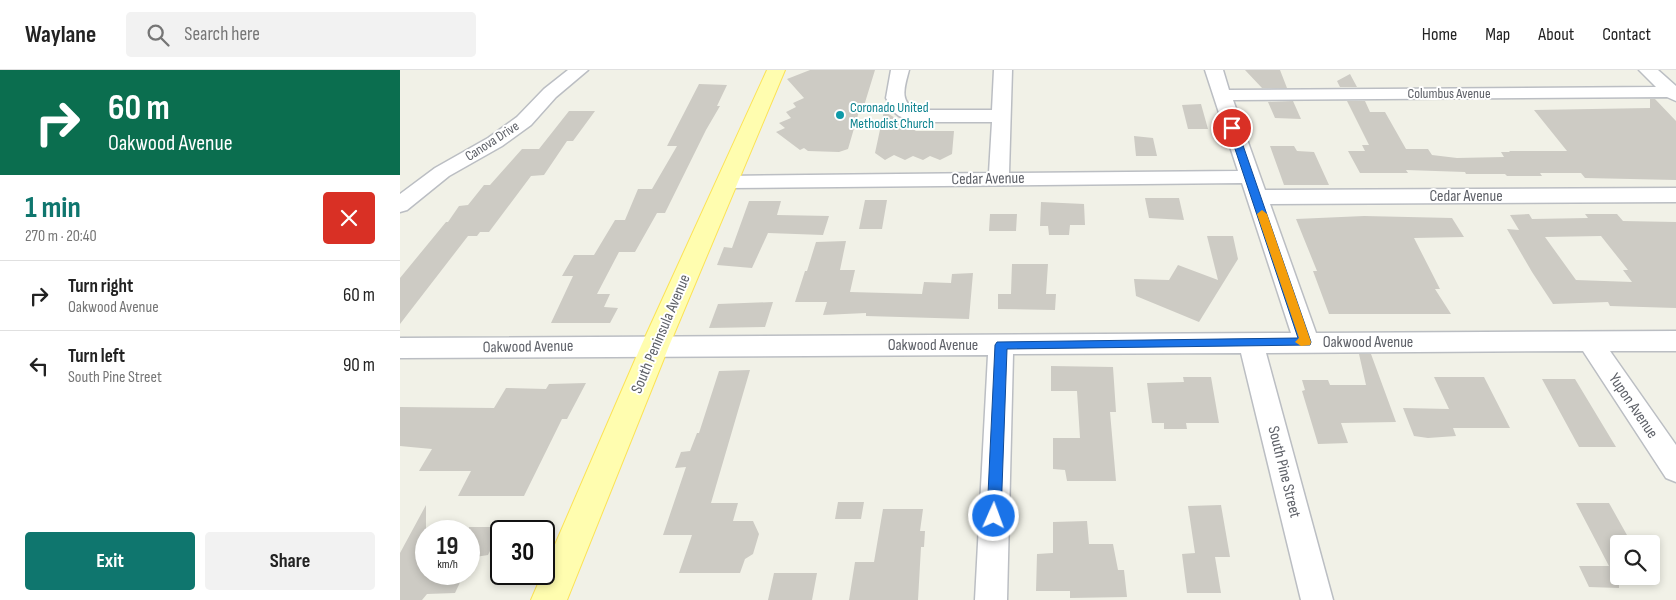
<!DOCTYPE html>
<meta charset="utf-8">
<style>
:root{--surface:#fff;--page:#f2f2f2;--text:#222;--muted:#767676;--line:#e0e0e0;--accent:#0f766e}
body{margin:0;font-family:"Sofia Sans Condensed",sans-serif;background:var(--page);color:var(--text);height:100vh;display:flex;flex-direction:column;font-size:19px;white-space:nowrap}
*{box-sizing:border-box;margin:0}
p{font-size:16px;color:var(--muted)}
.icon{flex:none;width:28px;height:28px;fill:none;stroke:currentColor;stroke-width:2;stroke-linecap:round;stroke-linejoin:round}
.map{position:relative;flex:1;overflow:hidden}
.details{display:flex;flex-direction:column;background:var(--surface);width:400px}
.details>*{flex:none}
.banner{background:#0b6e4f;color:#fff;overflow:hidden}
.controls{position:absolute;left:1210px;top:465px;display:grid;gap:10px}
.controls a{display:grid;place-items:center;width:50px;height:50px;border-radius:5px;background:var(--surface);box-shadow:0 2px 8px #0003;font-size:25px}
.speed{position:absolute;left:15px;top:450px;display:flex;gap:10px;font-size:25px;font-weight:700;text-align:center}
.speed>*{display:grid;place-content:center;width:65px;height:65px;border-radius:50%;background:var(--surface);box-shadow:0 2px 8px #0003;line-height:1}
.speed small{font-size:12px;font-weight:400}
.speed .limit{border:2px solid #111;border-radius:8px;background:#fff;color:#111}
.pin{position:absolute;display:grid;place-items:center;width:42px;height:42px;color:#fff;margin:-21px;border:2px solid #fff;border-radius:50%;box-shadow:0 1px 5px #0007}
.me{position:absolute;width:55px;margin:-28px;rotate:2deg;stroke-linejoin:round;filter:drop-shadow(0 0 4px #0008)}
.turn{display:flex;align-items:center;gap:18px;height:105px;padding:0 25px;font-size:22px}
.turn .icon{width:65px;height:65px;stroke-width:2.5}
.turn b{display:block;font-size:35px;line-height:42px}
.round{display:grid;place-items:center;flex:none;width:52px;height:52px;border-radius:5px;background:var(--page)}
.summary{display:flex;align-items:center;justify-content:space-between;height:85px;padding:0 25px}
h1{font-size:30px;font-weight:700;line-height:38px;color:var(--accent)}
.primary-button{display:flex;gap:10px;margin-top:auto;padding:10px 25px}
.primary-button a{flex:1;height:58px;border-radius:5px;background:var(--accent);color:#fff;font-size:20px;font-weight:700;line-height:58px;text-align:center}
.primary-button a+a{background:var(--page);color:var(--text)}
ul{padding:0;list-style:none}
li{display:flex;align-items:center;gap:15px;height:70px;padding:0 25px;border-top:1px solid var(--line)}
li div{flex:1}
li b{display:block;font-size:19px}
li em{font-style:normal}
header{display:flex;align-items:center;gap:30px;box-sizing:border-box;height:70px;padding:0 25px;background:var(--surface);border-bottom:1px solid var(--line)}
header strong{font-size:24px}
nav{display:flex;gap:28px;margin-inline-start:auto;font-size:18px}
.search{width:350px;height:45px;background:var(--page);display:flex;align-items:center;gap:12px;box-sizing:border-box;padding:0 18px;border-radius:5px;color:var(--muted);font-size:19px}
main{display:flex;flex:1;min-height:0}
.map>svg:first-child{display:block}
.building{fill:#cdcbc4;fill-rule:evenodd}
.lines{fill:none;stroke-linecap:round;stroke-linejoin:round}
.minor-casing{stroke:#bbbec3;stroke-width:3}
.major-casing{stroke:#fce356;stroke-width:2}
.minor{fill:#fff;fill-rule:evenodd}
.major{fill:#fffdaf;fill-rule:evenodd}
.route{fill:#1a73e8;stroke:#114b97}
.slow{fill:#f59e0b}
.culture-dot{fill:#0f9aa8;stroke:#fff;stroke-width:2}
.labels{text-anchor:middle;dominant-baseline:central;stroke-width:4;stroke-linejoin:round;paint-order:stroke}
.far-street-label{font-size:14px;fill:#5e6168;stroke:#fff}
.far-culture-label{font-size:14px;fill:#0d838f;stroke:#fff;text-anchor:start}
.street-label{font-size:16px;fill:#5e6168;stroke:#fff}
</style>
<header>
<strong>Waylane</strong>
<div class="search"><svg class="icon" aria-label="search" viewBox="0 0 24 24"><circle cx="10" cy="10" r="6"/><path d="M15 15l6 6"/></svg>Search here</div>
<nav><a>Home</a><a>Map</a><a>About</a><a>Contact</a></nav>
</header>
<main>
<section class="details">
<div class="banner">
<div class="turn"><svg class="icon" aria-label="right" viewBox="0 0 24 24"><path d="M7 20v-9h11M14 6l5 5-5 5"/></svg><div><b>60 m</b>Oakwood Avenue</div></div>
</div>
<div class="summary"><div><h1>1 min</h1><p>270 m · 20:40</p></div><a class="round" style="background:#d93025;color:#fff"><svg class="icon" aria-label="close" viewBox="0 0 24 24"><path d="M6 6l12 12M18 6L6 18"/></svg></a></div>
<ul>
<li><svg class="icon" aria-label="right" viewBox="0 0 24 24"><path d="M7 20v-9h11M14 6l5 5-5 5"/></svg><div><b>Turn right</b><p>Oakwood Avenue</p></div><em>60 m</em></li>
<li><svg class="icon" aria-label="left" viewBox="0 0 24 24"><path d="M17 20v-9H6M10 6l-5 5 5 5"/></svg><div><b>Turn left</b><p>South Pine Street</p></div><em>90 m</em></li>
</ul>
<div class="primary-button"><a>Exit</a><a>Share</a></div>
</section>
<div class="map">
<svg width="1276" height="530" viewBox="0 0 1276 530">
<rect width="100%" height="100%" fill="#f1f1e7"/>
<path class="building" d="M410,0H475L463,39L460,38L448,79L439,82L408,81L404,78L400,80L376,62L385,58L379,53L391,48L386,42L396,37L393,33L404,28L387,9Z
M845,0H880L887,18H862Z
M950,4L957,17H940L937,11Z
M299,14L327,15L317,36H320L306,60L265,143H257L235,182H219L197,224H210L204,237L218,238L210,253H151L173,206H162L174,185H194L215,150H225L238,119H252L277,76H267Z
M1250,29H1255L1276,51V110L1185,108L1181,103H1140L1142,106H1107L1105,104H1066L1065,102L1006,100L1008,103H960L948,81H965L962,75H969L947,31H965L970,42H985L1006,79H1028L1032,85L1057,88L1104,87L1101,82H1110L1109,81H1167L1134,40L1250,38Z
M893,31L901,49L875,48L868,32Z
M801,34L808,59H788L782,35Z
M169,41H195L173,71H167L144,105L131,106L89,162H80L77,166H68L0,254V208L46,152H48L59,136L68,135L84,115H90L122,79H139Z
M484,41L516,61H554L552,84L540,90L530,86L523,90L513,86L505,90L494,85L485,90L475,83Z
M734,66L753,68L757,86H736Z
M870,76H894L897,81L914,82L929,115H884Z
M745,128H779L784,150L749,148Z
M465,130H487L482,159H459Z
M349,131H381L377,145L429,146L423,165L368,163L352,198L317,195L324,177L332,178Z
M641,132L684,134L685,155H670L669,165H649L648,156H640Z
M590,144H617L616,161H589Z
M1129,144L1132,149L1188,148L1185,144H1217L1223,151L1276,152V238L1210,236L1208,232L1153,234L1132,202L1107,159L1119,160L1110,145ZM1201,166L1228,200H1223L1232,212L1176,210L1145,167Z
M964,146L1052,148L1064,167L1014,168L1040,219H1035L1051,244H929L913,201H917L896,149Z
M807,166H833L838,189L799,252L736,226L734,209L769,210L778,195L818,210Z
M446,171L440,200H455L450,222L522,224L524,212L551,213L552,204L573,203L569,249L466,246V243L423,245L427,232H395L405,201H407L416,172Z
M612,194H648L646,224H656L655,240L598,239V224H624H611Z
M373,232L365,257L309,258L318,234Z
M959,284H971L996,352L941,353L948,373L918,374L902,321L905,320L902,310H928L930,315H966Z
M651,296L713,297L716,342H710L716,411H667L665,400L653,399V368H680L677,321H651Z
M350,300L311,433H338L333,451H353L359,464L353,484L345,489L340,503H279L292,465H263L286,397L275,398L281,382L290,381L297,363H299L319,301Z
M783,307H811L819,353H786L787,359H764V353H752L747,313L784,312Z
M1034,307H1084L1110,358H1053L1056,366L1028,368L1014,366L1003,338L1049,339Z
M1142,309H1175L1216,377H1179Z
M186,313L167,349H162L124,426H58L71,401H19L32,379L0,376V337L94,338L106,318L146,319L149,314Z
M438,432H464L461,449H435Z
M1176,433H1209L1232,474H1219V518L1189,517L1179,496H1209Z
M26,435V504H64L55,523L27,524L22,530H0V483Z
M821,435L830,487H815L821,523H787L782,484L795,483L788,436Z
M483,439H523L520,461H525L524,477H521L518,530H449L455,492H474Z
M687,451L689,474H713L718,500H724L727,527L670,528V521H636L637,484L653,483V452Z
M69,457H102L88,485L69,488Z
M374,503H417L412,530H368Z"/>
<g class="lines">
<defs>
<path id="minor" d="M168,0H188L156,27L131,55L102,76L49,106L7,140L0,142V124L35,98L88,68L117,47L144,19Z
M491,0H509C505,16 498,32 517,40H592L594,0H612L609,103L838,101L805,0H823L829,20L1256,17L1239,0H1258L1276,16V31L1267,27L833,30L865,120L1276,118V132L870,134L916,263L1276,261V281H1210L1276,375V412L1266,408L1183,281L866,283L933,530H901L841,283L613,284L607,530H575L588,285L0,288V268L891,263L842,113L327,118L320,117L317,112L320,107L327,106L589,103L592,52H514L499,46L494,42L486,28Z"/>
<path id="major" d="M367,0H385L269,276L167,530H131L241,276Z"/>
</defs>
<use href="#minor" class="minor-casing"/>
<use href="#major" class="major-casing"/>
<use href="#minor" class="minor"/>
<use href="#major" class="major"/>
</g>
<path class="route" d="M832,55L837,58L911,272L910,275L607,279L601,446L599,451L594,453L589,451L587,446L595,275L597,272L898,268L828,58Z"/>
<path class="slow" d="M862,140L867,144L911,272L910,275L901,276L895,272L899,268L857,144Z"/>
<circle class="culture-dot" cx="440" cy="45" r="5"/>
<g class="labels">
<g class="far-street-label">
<text x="1049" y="23">Columbus Avenue</text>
<text transform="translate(92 71) rotate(-33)">Canova Drive</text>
</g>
<g class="far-culture-label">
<text x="450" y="37">Coronado United<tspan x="450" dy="16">Methodist Church</tspan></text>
</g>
<g class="street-label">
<text transform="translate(588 109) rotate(-1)">Cedar Avenue</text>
<text x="1066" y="126">Cedar Avenue</text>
<text transform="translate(261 264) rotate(-67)">South Peninsula Avenue</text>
<text x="968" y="272">Oakwood Avenue</text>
<text x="533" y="275">Oakwood Avenue</text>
<text transform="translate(128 277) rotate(-1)">Oakwood Avenue</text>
<text transform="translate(1233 336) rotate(56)">Yupon Avenue</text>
<text transform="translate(884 402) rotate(76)">South Pine Street</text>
</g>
</g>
</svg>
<div class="controls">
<a><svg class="icon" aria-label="search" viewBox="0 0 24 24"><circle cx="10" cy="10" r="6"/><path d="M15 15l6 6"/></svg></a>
</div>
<div class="speed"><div>19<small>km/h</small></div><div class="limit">30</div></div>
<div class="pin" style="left:832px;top:58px;background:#d93025"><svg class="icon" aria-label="arrive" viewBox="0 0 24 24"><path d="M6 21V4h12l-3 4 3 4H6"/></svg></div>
<svg class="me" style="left:594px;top:446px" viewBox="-20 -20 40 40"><circle r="17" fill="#1a73e8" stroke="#fff" stroke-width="3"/><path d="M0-11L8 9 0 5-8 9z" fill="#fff"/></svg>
</div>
</main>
